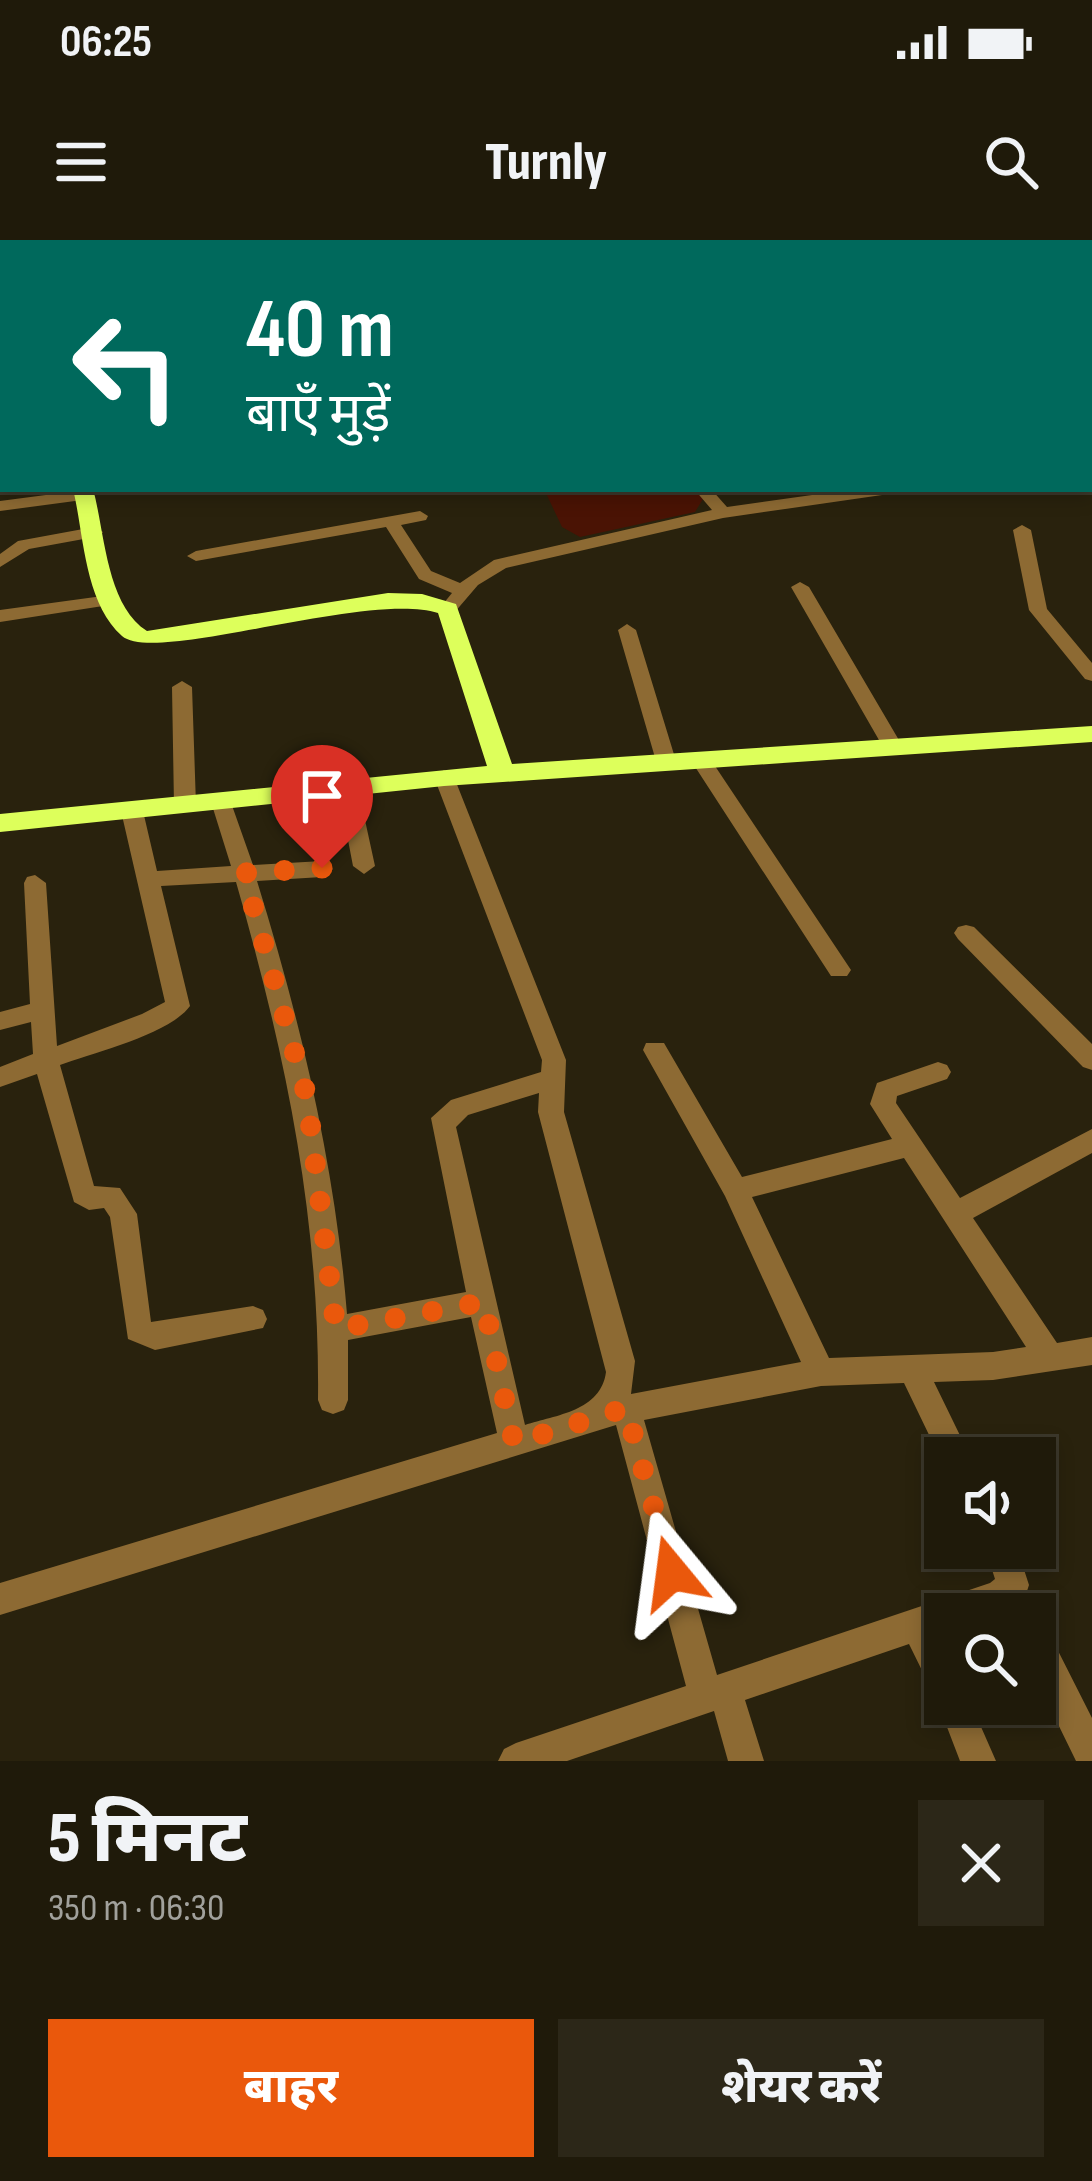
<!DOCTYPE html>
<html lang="hi">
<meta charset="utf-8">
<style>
:root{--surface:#1f1a0a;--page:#2c2718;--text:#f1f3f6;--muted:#a1a19c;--line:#3c382b;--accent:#ea580c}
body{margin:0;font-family:"Sofia Sans Condensed","Noto Sans Devanagari",sans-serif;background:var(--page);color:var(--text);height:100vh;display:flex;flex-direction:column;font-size:45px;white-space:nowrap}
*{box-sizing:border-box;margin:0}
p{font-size:39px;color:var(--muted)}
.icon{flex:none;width:66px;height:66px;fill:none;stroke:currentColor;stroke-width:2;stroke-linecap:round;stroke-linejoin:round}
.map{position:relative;height:1521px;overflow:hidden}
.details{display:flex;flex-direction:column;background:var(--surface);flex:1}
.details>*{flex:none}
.banner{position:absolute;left:0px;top:0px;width:1092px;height:252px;box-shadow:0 6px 18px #0003,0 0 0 3px var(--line);background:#00695c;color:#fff;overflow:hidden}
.tools{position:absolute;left:924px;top:1197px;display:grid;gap:24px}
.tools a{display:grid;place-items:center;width:132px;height:132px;border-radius:0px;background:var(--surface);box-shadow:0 6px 18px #0003,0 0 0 3px var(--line);font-size:60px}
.pin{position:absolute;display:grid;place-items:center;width:102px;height:102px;color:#fff;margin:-123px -51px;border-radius:50% 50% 50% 0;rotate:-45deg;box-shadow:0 0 12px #0007}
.pin .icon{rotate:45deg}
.me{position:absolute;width:132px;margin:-66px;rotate:344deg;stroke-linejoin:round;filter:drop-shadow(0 0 9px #0008)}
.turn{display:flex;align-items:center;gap:42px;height:252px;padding:0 48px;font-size:54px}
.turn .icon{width:156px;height:156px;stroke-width:2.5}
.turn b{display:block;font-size:84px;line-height:102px}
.round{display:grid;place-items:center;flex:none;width:126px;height:126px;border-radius:0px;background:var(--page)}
.head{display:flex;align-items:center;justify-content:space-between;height:204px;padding:0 48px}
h1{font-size:72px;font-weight:800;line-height:90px}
.cta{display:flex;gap:24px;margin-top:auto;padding:24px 48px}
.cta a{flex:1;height:138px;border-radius:0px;background:var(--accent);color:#fff;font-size:48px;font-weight:800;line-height:138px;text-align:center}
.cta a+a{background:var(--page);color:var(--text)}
.status{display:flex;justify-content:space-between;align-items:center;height:84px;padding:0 60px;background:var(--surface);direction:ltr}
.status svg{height:33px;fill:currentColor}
header{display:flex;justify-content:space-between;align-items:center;height:156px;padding:0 48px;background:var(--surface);font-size:54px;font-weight:800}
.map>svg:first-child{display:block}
.water{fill:#4a1304}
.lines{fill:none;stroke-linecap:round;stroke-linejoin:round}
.minor{fill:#8d6a33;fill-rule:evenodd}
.major{fill:#ddff5b;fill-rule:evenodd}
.route{stroke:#ea580c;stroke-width:21;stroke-dasharray:0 37.8}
</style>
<div class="status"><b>06:25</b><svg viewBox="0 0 49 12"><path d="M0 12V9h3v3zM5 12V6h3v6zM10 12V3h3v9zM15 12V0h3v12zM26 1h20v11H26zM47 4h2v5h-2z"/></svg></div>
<header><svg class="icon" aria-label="menu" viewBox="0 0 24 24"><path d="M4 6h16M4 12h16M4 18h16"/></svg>Turnly<svg class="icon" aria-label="search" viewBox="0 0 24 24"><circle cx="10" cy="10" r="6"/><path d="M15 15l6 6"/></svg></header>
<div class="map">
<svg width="1092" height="1521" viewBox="0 0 1092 1521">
<rect width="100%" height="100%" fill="#29220d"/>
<path class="water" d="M544,249H695L703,259L695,272L580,297L562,287Z"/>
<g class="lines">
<path class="minor" d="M204,0H216V3H204Z
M283,0H295V3H283Z
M667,0H679L680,3H668Z
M866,0H878L880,3H868Z
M1023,0H1038L1040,3H1025Z
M1069,0H1092V6L1068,3Z
M3,78V86L0,87V79Z
M1089,118H1092V128H1089Z
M1092,211V221L1089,222V212Z
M694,249H711L727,267L855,249H897L889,254L723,278L506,328L478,345L454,373L448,374L439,369L452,353L419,339L386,287L196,321L187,316L196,311L420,271L428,276L426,280L401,285L431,331L460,343L494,320L712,270Z
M84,250L90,251V259L0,271V261Z
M1022,285L1031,290L1047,369L1092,423V441L1085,439L1029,370L1013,290Z
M94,287L103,292L100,296L29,309L0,327V314L18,301Z
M800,342L809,347L903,507L900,512H886L883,507L791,347Z
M110,355L119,360L116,364L0,382V370Z
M627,384L636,390L676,521L673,526L666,528L656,521L618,390Z
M182,441L192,447L196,565L185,572L174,565L172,447Z
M700,512L707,514L851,730L847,736H831L690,519Z
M444,530L454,537L566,820L564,872L635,1121L631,1154L801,1122L725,956L643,810L646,803H664L742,937L892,899L870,864L877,843L938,822L947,825L951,832L947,839L897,856L896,863L960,958L1092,889V913L973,978L1057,1103L1092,1097V1125L993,1140L934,1142L971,1218H945V1228L904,1143L821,1146L644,1180L717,1435L990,1343L995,1339L985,1308H1017L1029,1345L1027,1351L1037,1374L1035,1380V1374H945V1391L938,1394L945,1409V1464H971L996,1521H960L937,1461L909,1404L745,1460L764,1521H728L714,1471L567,1521H498L504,1509L516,1503L686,1446L616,1185L0,1375V1343L497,1193L471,1077L348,1100V1160L344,1170L333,1174L322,1170L318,1160C320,978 286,816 236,642L161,646L190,766C170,794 93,813 60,825L94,946L120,948L137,974L151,1082L253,1066L263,1070L267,1079L263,1088L155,1110L128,1099L110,977L104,968L89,970L74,962L37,834L0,847V827L33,814L31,782L0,790V772L30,764L24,643L27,637L35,635L46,643L57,806L142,774L165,762L121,571L124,566L132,564L143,571L157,631L231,626L211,562L215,557H229L253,625L322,621L333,629L322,637L257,641C301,783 335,925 347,1074L466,1052L431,878L451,860L541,832L542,820L434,537ZM539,853L538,872L606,1132C601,1171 556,1175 525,1185L456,887L468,875ZM904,918L1026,1107L993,1112L829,1118L752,957Z
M348,541L358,548L375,626L364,634L353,626L338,548Z
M966,685L974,687L1092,804V830L1083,827L958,699L954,693L958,687Z
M1035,1384L1047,1389L1092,1478V1521H1076L1035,1437Z"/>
<path class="major" d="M0,0H14L16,3L3,7Z
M73,249H93C105,292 106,365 147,391L388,353L422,354L456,364L512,524L1092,486V502L444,546L0,592V574L487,526L438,373C366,351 155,425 122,396C84,362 84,294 73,249Z"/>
</g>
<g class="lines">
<path class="route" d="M322,628L244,633L307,857L336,1089L484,1062L514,1203L626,1168L672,1333"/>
</g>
</svg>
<div class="tools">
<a><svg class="icon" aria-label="sound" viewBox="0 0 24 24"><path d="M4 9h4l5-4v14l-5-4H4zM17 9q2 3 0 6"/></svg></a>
<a><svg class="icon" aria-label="search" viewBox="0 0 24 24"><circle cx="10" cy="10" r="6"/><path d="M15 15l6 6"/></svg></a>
</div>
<div class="pin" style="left:322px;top:628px;background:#d93025"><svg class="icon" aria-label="arrive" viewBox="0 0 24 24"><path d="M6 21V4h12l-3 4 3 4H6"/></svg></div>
<svg class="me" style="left:672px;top:1333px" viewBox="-20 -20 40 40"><path d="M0-17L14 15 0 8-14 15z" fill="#ea580c" stroke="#fff" stroke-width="4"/></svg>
<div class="banner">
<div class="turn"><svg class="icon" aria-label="left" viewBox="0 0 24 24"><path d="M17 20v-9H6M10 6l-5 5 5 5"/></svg><div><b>40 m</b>बाएँ मुड़ें</div></div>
</div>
</div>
<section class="details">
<div class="head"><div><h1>5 मिनट</h1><p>350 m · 06:30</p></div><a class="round"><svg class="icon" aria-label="close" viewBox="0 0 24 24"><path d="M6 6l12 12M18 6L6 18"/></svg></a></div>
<div class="cta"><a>बाहर</a><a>शेयर करें</a></div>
</section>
